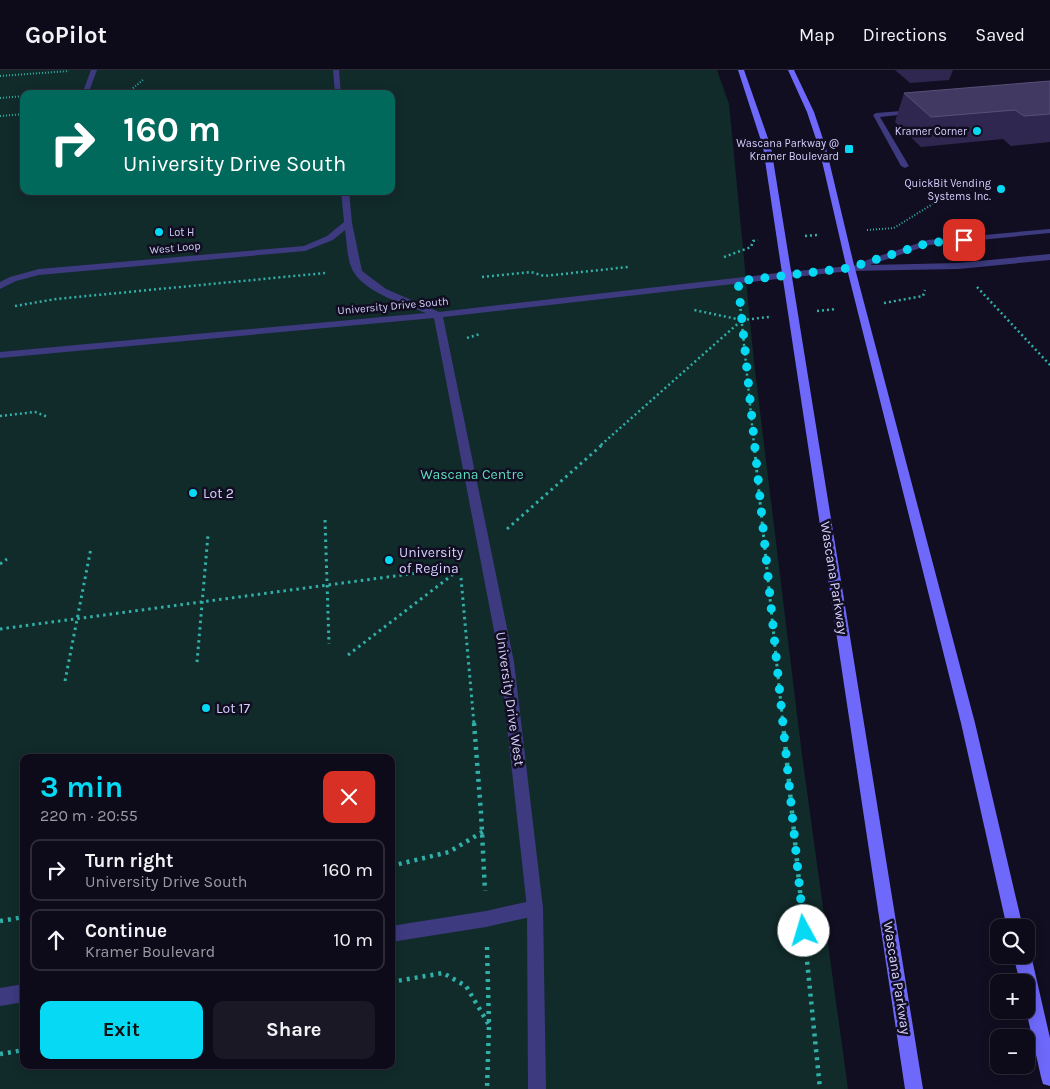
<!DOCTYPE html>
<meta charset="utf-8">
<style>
:root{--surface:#0d0a19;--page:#1b1826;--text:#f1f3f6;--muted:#9a9aa2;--line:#2d2b38;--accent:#06d9f3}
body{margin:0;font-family:Karla,sans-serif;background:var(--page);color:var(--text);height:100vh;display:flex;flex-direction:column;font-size:19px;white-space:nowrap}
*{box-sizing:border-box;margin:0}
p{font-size:16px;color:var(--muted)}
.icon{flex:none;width:28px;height:28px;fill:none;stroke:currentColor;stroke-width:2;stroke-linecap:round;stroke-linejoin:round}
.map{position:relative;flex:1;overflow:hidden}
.sheet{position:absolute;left:20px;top:684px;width:375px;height:315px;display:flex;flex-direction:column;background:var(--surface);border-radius:10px;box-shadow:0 2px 12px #0003,0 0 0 1px var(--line)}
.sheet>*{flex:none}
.banner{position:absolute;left:20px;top:20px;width:375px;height:105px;border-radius:10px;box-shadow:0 2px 12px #0003,0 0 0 1px var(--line);background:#00695c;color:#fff;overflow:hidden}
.controls{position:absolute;left:990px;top:849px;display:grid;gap:10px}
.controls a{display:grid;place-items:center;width:45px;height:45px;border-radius:10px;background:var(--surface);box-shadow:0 2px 12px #0003,0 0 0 1px var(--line);font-size:25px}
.pin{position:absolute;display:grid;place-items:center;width:42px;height:42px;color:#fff;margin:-21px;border-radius:10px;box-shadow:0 2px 8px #0006}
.me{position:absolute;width:55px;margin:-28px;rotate:354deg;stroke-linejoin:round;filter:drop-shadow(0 0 4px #0008)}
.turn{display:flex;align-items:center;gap:18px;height:105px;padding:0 20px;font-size:22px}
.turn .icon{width:65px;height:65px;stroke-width:2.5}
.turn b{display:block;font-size:35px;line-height:42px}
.round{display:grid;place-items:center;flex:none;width:52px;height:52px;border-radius:10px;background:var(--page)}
.overview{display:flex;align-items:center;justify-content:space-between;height:85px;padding:0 20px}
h1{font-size:30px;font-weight:700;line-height:38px;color:var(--accent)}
.action{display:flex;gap:10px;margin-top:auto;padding:10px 20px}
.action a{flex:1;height:58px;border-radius:10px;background:var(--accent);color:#111;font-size:20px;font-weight:700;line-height:58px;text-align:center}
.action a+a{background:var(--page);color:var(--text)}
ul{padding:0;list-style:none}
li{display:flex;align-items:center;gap:15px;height:62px;margin:0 10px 8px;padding:0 10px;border:2px solid var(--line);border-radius:10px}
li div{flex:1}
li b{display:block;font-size:19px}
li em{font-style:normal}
header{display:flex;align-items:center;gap:30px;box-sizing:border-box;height:70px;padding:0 25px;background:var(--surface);border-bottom:1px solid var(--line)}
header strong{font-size:24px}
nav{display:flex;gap:28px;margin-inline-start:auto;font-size:18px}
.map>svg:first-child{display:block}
.green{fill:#112b2a;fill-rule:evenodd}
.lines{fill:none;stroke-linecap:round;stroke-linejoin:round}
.path-far3{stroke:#31b0a9;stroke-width:2;stroke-dasharray:1 2;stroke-linecap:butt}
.path-far2{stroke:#31b0a9;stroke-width:2.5;stroke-dasharray:2 3;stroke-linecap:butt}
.path-far1{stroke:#31b0a9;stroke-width:3;stroke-dasharray:2.5 4;stroke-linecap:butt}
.path{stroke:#31b0a9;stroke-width:4.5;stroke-dasharray:3 5;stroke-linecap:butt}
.service{fill:#3d3a7f;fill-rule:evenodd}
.minor{fill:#3d3a7f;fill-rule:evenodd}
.tertiary{fill:#3d3a7f;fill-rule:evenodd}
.secondary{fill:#6e69fb;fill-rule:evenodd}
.wall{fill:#2f274f}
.building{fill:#413962;stroke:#58507a}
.route{stroke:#06d9f3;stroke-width:9;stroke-dasharray:0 16.2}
.poi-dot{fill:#06d9f3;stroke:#110e21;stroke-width:2}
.labels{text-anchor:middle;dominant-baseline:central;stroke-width:5;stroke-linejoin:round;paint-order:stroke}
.far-poi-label{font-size:11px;fill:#d5cffe;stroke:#110e21;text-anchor:end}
.far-street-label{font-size:11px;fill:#d5cffe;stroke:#110e21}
.park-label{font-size:14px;fill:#5edcbd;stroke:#110e21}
.poi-label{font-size:14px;fill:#d5cffe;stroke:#110e21;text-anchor:start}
.street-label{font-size:14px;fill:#d5cffe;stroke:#110e21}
</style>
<header>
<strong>GoPilot</strong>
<nav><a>Map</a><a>Directions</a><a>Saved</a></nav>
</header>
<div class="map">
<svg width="1050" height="1019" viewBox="0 0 1050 1019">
<rect width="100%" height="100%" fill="#110e21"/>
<path class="green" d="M0,0H717L729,34L754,292L802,685L848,1019H0ZM24,24H391V121H24ZM24,688H391V995H24Z"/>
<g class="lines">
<path class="path-far3" d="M0,6L69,1
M126,24L144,9
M0,28L24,26
M0,46L24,44
M894,158L939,130
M867,160L894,158"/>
<path class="path-far2" d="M805,166L818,165
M724,187L751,177L753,171L758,170
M482,207L531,202L544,206L628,197
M977,217L1050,295
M884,233L923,226L925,220
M740,234L754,375
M15,236L56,229L325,203
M817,241L836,239
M742,250L769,247
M467,268L480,264
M0,346L35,342L48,347
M601,375L742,250L694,240"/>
<path class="path-far1" d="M754,374L783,654
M325,450L329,574
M507,459L603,374
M0,494L7,489
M461,508L474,654
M0,559L462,497
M348,585L460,499
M197,592L208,465
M65,611L91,478"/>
<path class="path" d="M474,653L481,743L485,821
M783,653L820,1019
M391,796L449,782L484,761
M0,851L24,847
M487,877L489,955L487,1019
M391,912L443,903L466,916L489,955
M0,984L24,980"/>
<path class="service" d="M914,40L916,41V43L880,47L909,96L905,98L901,96L873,45L876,43Z
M535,830L541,832L543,838L541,844L535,846L486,857L391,872V856L486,841Z
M24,914V932L0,936V918Z"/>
<path class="minor" d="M91,0H97L88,24H82Z
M333,0H339L341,24H335Z
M341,121H349L352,153L362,201L386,219L439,242L787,202L791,205L787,208L443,247L514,592L543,838L546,1019H528L527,838L500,592L434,248L0,288V282L426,243C406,235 364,222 353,201C347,190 347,173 345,160L333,170L305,181L39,205L16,211L0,219V212L10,207L39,199L304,176L327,166L344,152Z"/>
<path class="tertiary" d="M1050,159V163L929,175L870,195L958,193L1050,184V190L958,199L849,201L787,208L783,205L787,202L860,195L861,192L928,170Z"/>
<path class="secondary" d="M738,0H744L771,77L923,1019H905L763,77Z
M788,0H794L814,42L826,78L853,191L975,653L1023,858H1007L961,653L845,191L819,78L807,42Z
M1026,878L1031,885L1050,968V1016L1043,1014L1041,1007L1026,940V912H1020L1013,885H1026Z"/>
</g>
<path class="wall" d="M895,0H953L949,10L910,13Z
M1050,11V72L1011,76L1003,69L921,77L895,52L904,23Z"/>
<path class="building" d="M1050,11V44L1024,46L1015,40L931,47L904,23Z"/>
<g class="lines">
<path class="route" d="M804,861L738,211L849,198L928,173L964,170"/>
</g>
<g class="poi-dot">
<circle cx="977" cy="61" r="5"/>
<rect x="844" y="74" width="10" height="10" rx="2.5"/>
<circle cx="1001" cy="119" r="5"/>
<circle cx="159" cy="162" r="5"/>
<circle cx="193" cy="423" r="5"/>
<circle cx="389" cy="490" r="5"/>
<circle cx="206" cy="638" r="5"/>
</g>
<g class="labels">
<g class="far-poi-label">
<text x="967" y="61">Kramer Corner</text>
<text x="839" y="73">Wascana Parkway @<tspan x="839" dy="13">Kramer Boulevard</tspan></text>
<text x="991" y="113">QuickBit Vending<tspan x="991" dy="13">Systems Inc.</tspan></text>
<text x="169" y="162" text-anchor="start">Lot H</text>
</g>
<g class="far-street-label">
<text transform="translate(175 178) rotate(-5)">West Loop</text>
<text transform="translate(393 236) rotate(-5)">University Drive South</text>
</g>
<g class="park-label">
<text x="472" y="404">Wascana Centre</text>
</g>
<g class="poi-label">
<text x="203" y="423">Lot 2</text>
<text x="399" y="482">University<tspan x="399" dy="16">of Regina</tspan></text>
<text x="216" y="638">Lot 17</text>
</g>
<g class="street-label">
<text transform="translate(834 508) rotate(81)">Wascana Parkway</text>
<text transform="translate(510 629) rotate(82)">University Drive West</text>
<text transform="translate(897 908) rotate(81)">Wascana Parkway</text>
</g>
</g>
</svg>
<div class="controls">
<a><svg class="icon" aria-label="search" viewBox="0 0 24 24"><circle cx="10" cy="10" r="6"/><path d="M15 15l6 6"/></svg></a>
<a>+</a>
<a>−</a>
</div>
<div class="pin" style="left:964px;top:170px;background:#d93025"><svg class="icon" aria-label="arrive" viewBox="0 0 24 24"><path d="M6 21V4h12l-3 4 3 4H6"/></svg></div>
<svg class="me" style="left:804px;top:861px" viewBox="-20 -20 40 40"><circle r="19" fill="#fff"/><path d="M0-13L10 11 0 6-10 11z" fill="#06d9f3"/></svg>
<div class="banner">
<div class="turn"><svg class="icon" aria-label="right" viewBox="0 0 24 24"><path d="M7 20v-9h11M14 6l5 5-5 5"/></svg><div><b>160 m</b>University Drive South</div></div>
</div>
<section class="sheet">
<div class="overview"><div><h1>3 min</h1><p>220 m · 20:55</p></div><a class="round" style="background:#d93025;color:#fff"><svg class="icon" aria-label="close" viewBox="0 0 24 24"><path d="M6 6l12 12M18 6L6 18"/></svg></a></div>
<ul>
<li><svg class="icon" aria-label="right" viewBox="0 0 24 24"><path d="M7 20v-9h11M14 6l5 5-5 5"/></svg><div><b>Turn right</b><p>University Drive South</p></div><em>160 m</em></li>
<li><svg class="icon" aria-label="ahead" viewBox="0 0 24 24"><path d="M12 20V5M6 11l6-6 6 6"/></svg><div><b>Continue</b><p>Kramer Boulevard</p></div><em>10 m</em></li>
</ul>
<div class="action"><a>Exit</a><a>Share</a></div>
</section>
</div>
